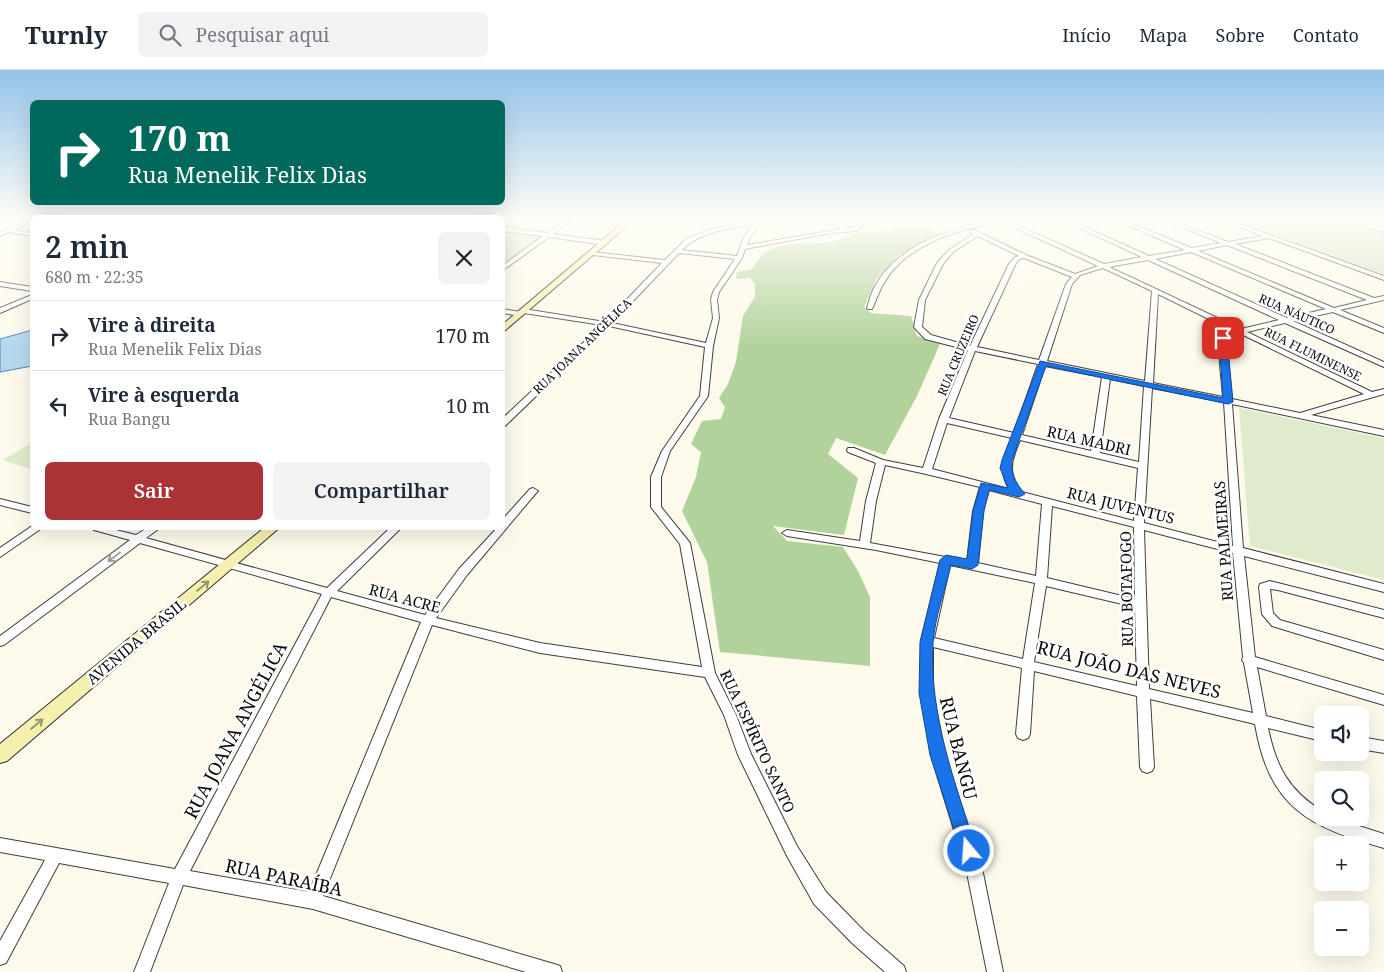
<!DOCTYPE html>
<html lang="pt">
<meta charset="utf-8">
<style>
:root{--surface:#fff;--page:#f2f2f3;--text:#1f2937;--muted:#747a83;--line:#e0e1e3;--accent:#ab3335}
body{margin:0;font-family:"Noto Serif",serif;background:var(--page);color:var(--text);height:100vh;display:flex;flex-direction:column;font-size:19px;white-space:nowrap}
*{box-sizing:border-box;margin:0}
p{font-size:16px;color:var(--muted)}
.icon{flex:none;width:28px;height:28px;fill:none;stroke:currentColor;stroke-width:2;stroke-linecap:round;stroke-linejoin:round}
.map{position:relative;flex:1;overflow:hidden}
.details{position:absolute;left:30px;top:145px;width:475px;height:315px;display:flex;flex-direction:column;background:var(--surface);border-radius:8px;box-shadow:0 5px 20px #0002}
.details>*{flex:none}
.hud{position:absolute;left:30px;top:30px;width:475px;height:105px;border-radius:8px;box-shadow:0 5px 20px #0002;background:#00695c;color:#fff;overflow:hidden}
.controls{position:absolute;left:1314px;top:636px;display:grid;gap:10px}
.controls a{display:grid;place-items:center;width:55px;height:55px;border-radius:8px;background:var(--surface);box-shadow:0 5px 20px #0002;font-size:25px}
.pin{position:absolute;display:grid;place-items:center;width:42px;height:42px;color:#fff;margin:-21px;border-radius:10px;box-shadow:0 2px 8px #0006}
.me{position:absolute;width:55px;margin:-28px;rotate:342deg;stroke-linejoin:round;filter:drop-shadow(0 0 4px #0008)}
.turn{display:flex;align-items:center;gap:18px;height:105px;padding:0 15px;font-size:22px}
.turn .icon{width:65px;height:65px;stroke-width:2.5}
.turn b{display:block;font-size:35px;line-height:42px}
.round{display:grid;place-items:center;flex:none;width:52px;height:52px;border-radius:8px;background:var(--page)}
.overview{display:flex;align-items:center;justify-content:space-between;height:85px;padding:0 15px}
h1{font-size:30px;font-weight:600;line-height:38px}
.action{display:flex;gap:10px;margin-top:auto;padding:10px 15px}
.action a{flex:1;height:58px;border-radius:8px;background:var(--accent);color:#fff;font-size:20px;font-weight:600;line-height:58px;text-align:center}
.action a+a{background:var(--page);color:var(--text)}
ul{padding:0;list-style:none}
li{display:flex;align-items:center;gap:15px;height:70px;padding:0 15px;border-top:1px solid var(--line)}
li div{flex:1}
li b{display:block;font-size:19px}
li em{font-style:normal}
header{display:flex;align-items:center;gap:30px;box-sizing:border-box;height:70px;padding:0 25px;background:var(--surface);border-bottom:1px solid var(--line)}
header strong{font-size:24px}
nav{display:flex;gap:28px;margin-inline-start:auto;font-size:18px}
.search{width:350px;height:45px;background:var(--page);display:flex;align-items:center;gap:12px;box-sizing:border-box;padding:0 18px;border-radius:8px;color:var(--muted);font-size:19px}
.map>svg:first-child{display:block}
.green{fill:#cee3ba}
.forest{fill:#b2d29b}
.cemetery{fill:#d2dcc0}
.pitch{fill:#dfebca}
.water{fill:#b6d8ef;stroke:#458abe}
.lines{fill:none;stroke-linecap:round;stroke-linejoin:round}
.street-casing{stroke:#3e3e3e;stroke-width:2}
.secondary-casing{stroke:#2d2d2d;stroke-width:2}
.street{fill:#fff;fill-rule:evenodd}
.secondary{fill:#f6f0ae;fill-rule:evenodd}
.oneway{stroke:#9d9d9d}
.oneway2{stroke:#98946d}
.route{fill:#1a73e8;stroke:#114b97}
.labels{text-anchor:middle;dominant-baseline:central;stroke-width:5;stroke-linejoin:round;paint-order:stroke}
.far-street-label{font-size:12px;fill:#0b0b0b;stroke:#fff}
.street-label{font-size:15px;fill:#0b0b0b;stroke:#fff}
.near-street-label{font-size:18px;fill:#0b0b0b;stroke:#fff}
</style>
<header>
<strong>Turnly</strong>
<div class="search"><svg class="icon" aria-label="search" viewBox="0 0 24 24"><circle cx="10" cy="10" r="6"/><path d="M15 15l6 6"/></svg>Pesquisar aqui</div>
<nav><a>Início</a><a>Mapa</a><a>Sobre</a><a>Contato</a></nav>
</header>
<div class="map">
<svg width="1384" height="902" viewBox="0 0 1384 902">
<rect width="100%" height="100%" fill="#fdfaec"/>
<path class="green" d="M503,161L541,167L503,195Z"/>
<path class="forest" d="M893,157L930,159L938,164L900,184L876,209L864,237L871,243L911,246L917,266L940,274L917,326L885,385L836,368L828,384L858,408L844,465L773,456L787,471L843,477L858,501L870,527V596L720,582L707,492L682,441L696,407L701,382L691,374L702,351L721,349L725,337L719,328L728,314L736,292L743,246L755,226V214L750,208L736,209L737,202L752,199C767,167 802,176 831,172C841,170 851,164 860,163C871,161 881,160 891,161Z"/>
<path class="cemetery" d="M1234,150H1343L1384,163V204Z"/>
<path class="pitch" d="M1239,338L1384,368V510L1250,476Z
M32,373V399L2,390Z"/>
<path class="water" d="M32,260V296L0,302V269Z"/>
<g class="lines">
<defs>
<path id="street" d="M27,150H32V151L14,160L32,162V166L8,162L0,166V162Z
M502,150H507L502,153Z
M566,150H572L553,164L605,171L608,173L605,175L549,167L502,201V196L543,166L502,161V157L547,163Z
M756,150H769L760,153L750,167L747,175L841,159L831,150H837L847,158L855,157L863,150H869L857,161L831,163L745,179L742,188L719,222L717,230L719,248L713,276L708,326L670,381L661,407V437L690,473L715,603L736,645L751,684L797,776L826,822L864,861L904,896L906,902H885L852,873L814,834L787,786L738,685L724,645L705,607L540,583L432,555L323,826L554,894L560,896L562,902H526L313,839L183,815L150,902H134L169,813L59,793L6,893L0,895V871L45,790L0,782V768L175,799L322,524L140,473L4,575L0,576V566L130,470L94,460L93,458H108L136,465L147,458H158L157,460L146,468L327,518L390,458H401L337,521L425,545L459,499L497,458H502V450L530,419L533,418L538,421L536,423L467,505L436,548L540,573L702,597L680,474L651,437V407L662,381L700,326L705,277L609,256L505,356H502V349L602,255L524,243L523,245L521,246L502,243V239L521,242L522,240L524,239L605,252L662,193L593,185L590,183L591,182L665,190L686,169L711,159ZM753,154L744,167L737,186L682,180C700,161 729,159 753,154ZM679,183L735,189L713,222L711,230L713,248L706,273L612,253ZM331,527L421,552L309,822L190,801Z
M992,150H1006L1104,194L1142,187L1062,150H1069L1149,186L1185,180L1116,150H1123L1192,178L1221,173L1164,150H1171L1228,172L1263,166L1222,150H1229L1384,206V210L1269,168L1235,174L1374,228L1384,226V230L1340,240L1384,258V263L1333,242L1293,251L1384,292V297L1285,253L1247,262L1372,322L1384,319V324L1311,345L1384,360V366L1232,334L1243,478L1384,514V522L1244,486L1255,587L1384,625V635L1257,597L1266,646L1322,660V671L1268,658C1276,696 1288,720 1322,741V748H1334L1384,764V778C1308,757 1269,737 1255,654L1150,629L1154,697L1152,701L1147,703L1142,701L1140,697L1137,626L1034,601L1030,664L1028,668L1023,670L1018,668L1016,664L1022,598L933,577V623L945,685L983,803L1003,902H987L967,803L931,685L921,623V571L940,493L876,480L787,466L782,463L787,460L860,471L866,431L876,393L848,382L847,380L848,378H854L883,390L923,398L939,349L968,280L925,269L914,257L919,230L937,193L949,180L973,164L970,162V160H974L1026,185L1075,204L1098,196L1000,151L960,161L940,168L922,177L905,188L891,202L881,218L872,239H868L867,238C869,231 871,223 875,216C899,174 947,160 992,150ZM978,166L1019,186L1015,187L1009,194L970,276L931,265L922,257L925,230L943,194L953,182ZM1227,175L1367,230L1334,238L1198,181ZM1191,182L1326,239L1287,248L1155,189ZM1024,188L1072,207L1066,214L1039,290L977,277L1015,195L1019,189ZM1148,190L1279,250L1241,259L1109,197ZM1103,198L1152,221L1145,311L1047,291L1072,214L1080,205ZM1158,224L1233,261L1223,263L1218,273L1223,327L1153,313ZM1239,263L1364,324L1300,343L1232,329L1226,273L1229,266ZM975,281L1038,294L1014,363L949,348ZM1045,296L1102,307L1091,381L1022,365ZM1110,309L1144,316L1139,392L1100,383ZM1152,318L1224,332L1233,476L1144,453ZM947,353L1012,368C1004,385 998,401 1009,419L932,399ZM1020,370L1138,398L1134,451L1022,422C1007,403 1011,391 1020,370ZM885,395L926,404L980,417L973,441L967,491L870,473L876,431ZM989,420L1042,434L1036,506L978,493L983,441ZM1052,436L1134,457L1135,529L1047,508ZM1144,460L1233,483L1243,587L1242,590L1244,593L1253,643L1149,619ZM950,495L1035,513L1023,589L934,568ZM1046,516L1135,537L1137,616L1034,592Z
M1348,150H1356L1384,158V162Z
M0,212L32,217V221L0,216Z
M32,225V229L0,243V238Z
M0,429L32,437V443L0,435Z
M32,456L42,458L0,487V478Z
M1270,511L1384,540V548L1278,520L1270,519L1273,543L1280,550L1384,580V590L1272,556L1262,544L1259,517L1260,514Z
M1360,667L1384,671V683L1360,679Z"/>
<path id="secondary" d="M626,150H634L502,263V255Z
M264,458H279L7,691L0,693V674Z"/>
</defs>
<use href="#street" class="street-casing"/>
<use href="#secondary" class="secondary-casing"/>
<use href="#street" class="street"/>
<use href="#secondary" class="secondary"/>
</g>
<defs><path id="oneway-shaft" d="M-6 0H5M1.5-3L5.5 0L1.5 3" fill="none" stroke-width="1.6" stroke-linecap="round" stroke-linejoin="round" transform="scale(1.25)"/></defs>
<use class="oneway" href="#oneway-shaft" transform="translate(114 487) rotate(143)"/>
<g class="oneway2">
<use href="#oneway-shaft" transform="translate(203 516) rotate(-40)"/>
<use href="#oneway-shaft" transform="translate(37 654) rotate(-40)"/>
</g>
<linearGradient id="sky" x2="0" y2="1"><stop stop-color="#94c2eb"/><stop offset="0.54" stop-color="#fefdf6"/><stop offset="1" stop-color="#fefdf6" stop-opacity="0"/></linearGradient>
<rect width="1384" height="276" fill="url(#sky)"/>
<path class="route" d="M1223,265L1227,268L1233,332L1228,334L1046,296L1012,390C1010,405 1016,413 1025,424L1019,427L989,420L984,441L978,495L972,499L951,495C945,520 935,547 933,573C929,645 955,713 977,781L975,787L969,789L963,787L930,685L919,623L920,572L940,490L946,485L967,489L973,441L981,413L1008,418L1000,398L1002,390L1040,291L1223,328L1219,268Z"/>
<g class="labels">
<g class="far-street-label">
<text transform="translate(1297 244) rotate(24)">RUA NÁUTICO</text>
<text transform="translate(582 276) rotate(-44)">RUA JOANA ANGÉLICA</text>
<text transform="translate(1313 284) rotate(26)">RUA FLUMINENSE</text>
<text transform="translate(958 285) rotate(-67)">RUA CRUZEIRO</text>
</g>
<g class="street-label">
<text transform="translate(1089 370) rotate(13)">RUA MADRI</text>
<text transform="translate(1121 435) rotate(14)">RUA JUVENTUS</text>
<text transform="translate(1223 471) rotate(-94)">RUA PALMEIRAS</text>
<text transform="translate(1126 519) rotate(-91)">RUA BOTAFOGO</text>
<text transform="translate(405 528) rotate(15)">RUA ACRE</text>
<text transform="translate(136 571) rotate(-40)">AVENIDA BRASIL</text>
<text transform="translate(758 671) rotate(65)">RUA ESPÍRITO SANTO</text>
</g>
<g class="near-street-label">
<text transform="translate(1129 599) rotate(14)">RUA JOÃO DAS NEVES</text>
<text transform="translate(235 660) rotate(-62)">RUA JOANA ANGÉLICA</text>
<text transform="translate(959 678) rotate(76)">RUA BANGU</text>
<text transform="translate(284 807) rotate(12)">RUA PARAÍBA</text>
</g>
</g>
</svg>
<div class="controls">
<a><svg class="icon" aria-label="sound" viewBox="0 0 24 24"><path d="M4 9h4l5-4v14l-5-4H4zM17 9q2 3 0 6"/></svg></a>
<a><svg class="icon" aria-label="search" viewBox="0 0 24 24"><circle cx="10" cy="10" r="6"/><path d="M15 15l6 6"/></svg></a>
<a>+</a>
<a>−</a>
</div>
<div class="pin" style="left:1223px;top:268px;background:#d93025"><svg class="icon" aria-label="arrive" viewBox="0 0 24 24"><path d="M6 21V4h12l-3 4 3 4H6"/></svg></div>
<svg class="me" style="left:969px;top:781px" viewBox="-20 -20 40 40"><circle r="17" fill="#1a73e8" stroke="#fff" stroke-width="3"/><path d="M0-11L8 9 0 5-8 9z" fill="#fff"/></svg>
<div class="hud">
<div class="turn"><svg class="icon" aria-label="right" viewBox="0 0 24 24"><path d="M7 20v-9h11M14 6l5 5-5 5"/></svg><div><b>170 m</b>Rua Menelik Felix Dias</div></div>
</div>
<section class="details">
<div class="overview"><div><h1>2 min</h1><p>680 m · 22:35</p></div><a class="round"><svg class="icon" aria-label="close" viewBox="0 0 24 24"><path d="M6 6l12 12M18 6L6 18"/></svg></a></div>
<ul>
<li><svg class="icon" aria-label="right" viewBox="0 0 24 24"><path d="M7 20v-9h11M14 6l5 5-5 5"/></svg><div><b>Vire à direita</b><p>Rua Menelik Felix Dias</p></div><em>170 m</em></li>
<li><svg class="icon" aria-label="left" viewBox="0 0 24 24"><path d="M17 20v-9H6M10 6l-5 5 5 5"/></svg><div><b>Vire à esquerda</b><p>Rua Bangu</p></div><em>10 m</em></li>
</ul>
<div class="action"><a>Sair</a><a>Compartilhar</a></div>
</section>
</div>
